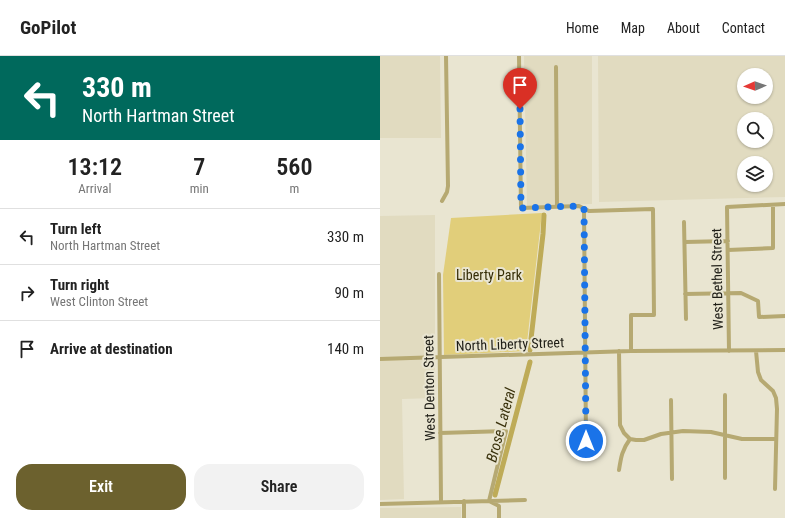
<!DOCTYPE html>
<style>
:root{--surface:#fff;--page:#f2f2f2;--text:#222;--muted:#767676;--line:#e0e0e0;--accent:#6c612e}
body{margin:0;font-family:"Roboto Condensed",sans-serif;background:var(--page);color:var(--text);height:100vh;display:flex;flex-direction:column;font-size:15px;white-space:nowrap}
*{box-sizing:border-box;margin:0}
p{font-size:13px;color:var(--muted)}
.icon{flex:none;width:22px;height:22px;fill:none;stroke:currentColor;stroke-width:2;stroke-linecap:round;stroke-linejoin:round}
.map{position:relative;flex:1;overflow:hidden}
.sheet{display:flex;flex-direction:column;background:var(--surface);width:380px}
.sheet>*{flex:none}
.hud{background:#00695c;color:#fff;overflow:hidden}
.needle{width:26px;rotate:268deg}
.controls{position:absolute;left:357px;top:12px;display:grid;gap:8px}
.controls a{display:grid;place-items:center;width:36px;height:36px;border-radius:50%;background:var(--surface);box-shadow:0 1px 3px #0004;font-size:20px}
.pin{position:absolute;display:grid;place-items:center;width:34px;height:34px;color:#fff;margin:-41px -17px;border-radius:50% 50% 50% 0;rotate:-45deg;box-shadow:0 0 4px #0007}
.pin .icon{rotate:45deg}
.me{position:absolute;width:44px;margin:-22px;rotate:0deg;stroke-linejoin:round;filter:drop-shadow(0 0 3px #0008)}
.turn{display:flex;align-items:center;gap:14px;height:84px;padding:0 16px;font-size:18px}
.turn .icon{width:52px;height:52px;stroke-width:2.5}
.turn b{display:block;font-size:28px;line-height:34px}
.eta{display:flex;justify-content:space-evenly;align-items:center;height:68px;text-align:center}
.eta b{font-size:24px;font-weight:600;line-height:28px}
.cta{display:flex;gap:8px;margin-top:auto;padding:8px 16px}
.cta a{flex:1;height:46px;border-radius:16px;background:var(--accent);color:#fff;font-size:16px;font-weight:600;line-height:46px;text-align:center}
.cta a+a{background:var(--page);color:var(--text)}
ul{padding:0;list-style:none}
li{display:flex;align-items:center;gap:12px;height:56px;padding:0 16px;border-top:1px solid var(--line)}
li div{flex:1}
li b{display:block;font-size:15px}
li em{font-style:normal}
header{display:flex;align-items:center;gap:24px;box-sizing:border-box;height:56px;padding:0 20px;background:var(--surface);border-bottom:1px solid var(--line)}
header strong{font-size:19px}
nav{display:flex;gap:22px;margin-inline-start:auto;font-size:14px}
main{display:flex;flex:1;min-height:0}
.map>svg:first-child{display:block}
.built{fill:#e1dbc0;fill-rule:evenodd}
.green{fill:#e1ce7a}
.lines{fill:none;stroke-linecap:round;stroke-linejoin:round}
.canal{stroke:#beab57;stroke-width:5}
.minor{stroke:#b6a972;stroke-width:4}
.route{stroke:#1a73e8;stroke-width:7;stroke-dasharray:0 12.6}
.labels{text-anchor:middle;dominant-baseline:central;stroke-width:4;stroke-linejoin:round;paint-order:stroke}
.park-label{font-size:14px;fill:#342c05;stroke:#e9e5d1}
.street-label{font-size:14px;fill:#1e1d16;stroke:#e9e5d1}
.water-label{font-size:15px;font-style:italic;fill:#3a320d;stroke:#e9e5d1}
</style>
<header>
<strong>GoPilot</strong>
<nav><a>Home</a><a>Map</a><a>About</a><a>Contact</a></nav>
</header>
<main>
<section class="sheet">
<div class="hud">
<div class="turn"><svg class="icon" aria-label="left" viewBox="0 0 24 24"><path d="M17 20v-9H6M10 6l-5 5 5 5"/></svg><div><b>330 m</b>North Hartman Street</div></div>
</div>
<div class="eta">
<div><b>13:12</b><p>Arrival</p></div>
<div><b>7</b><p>min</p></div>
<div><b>560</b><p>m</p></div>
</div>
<ul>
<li><svg class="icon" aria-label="left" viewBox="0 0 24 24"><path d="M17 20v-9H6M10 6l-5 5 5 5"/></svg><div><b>Turn left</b><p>North Hartman Street</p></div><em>330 m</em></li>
<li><svg class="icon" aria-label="right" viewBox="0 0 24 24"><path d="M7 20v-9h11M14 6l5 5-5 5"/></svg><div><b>Turn right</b><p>West Clinton Street</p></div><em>90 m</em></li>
<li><svg class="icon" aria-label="arrive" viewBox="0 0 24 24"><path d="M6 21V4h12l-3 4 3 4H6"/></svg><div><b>Arrive at destination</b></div><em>140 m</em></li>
</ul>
<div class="cta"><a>Exit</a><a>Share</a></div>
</section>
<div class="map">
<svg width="405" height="462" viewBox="0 0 405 462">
<rect width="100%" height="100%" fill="#e9e5d1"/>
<path class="built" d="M0,0H60L61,82H0Z
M144,0H212V148L147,150Z
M218,0H405V141L219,146ZM364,19H386V41H364ZM364,63H386V85H364ZM364,107H386V129H364Z
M55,159V342L22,343L24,443L0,444V160Z
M81,451V462H0V452Z"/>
<path class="green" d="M162,157L146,295L64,299L63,219L71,162Z"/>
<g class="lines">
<path class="canal" d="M150,294L151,283L163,178L164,159
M115,439L150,306"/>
<path class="minor" d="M139,0L141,152L199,150L209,155L273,153L274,259H251V295
M176,11L177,151
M62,145L67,136L68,130L66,0
M204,152L206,385
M304,166L306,263
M305,186L348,185
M348,194L393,192V149
M59,218L61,446
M305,238L361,237L378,245L379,261L405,260
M239,295L240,369L244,377L250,383L256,384H264L281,378L303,375L331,376L362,383H396
M349,295L347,151L405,148
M376,295L378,316L381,324L393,335L396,342L397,353L395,433
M0,303L251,295L405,294
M345,339V422
M291,344L292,423
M60,377L126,375L109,445L119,450V462
M239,414C241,401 242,394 250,383
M0,448L145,444
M84,462V445"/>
</g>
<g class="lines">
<path class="route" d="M140,53L141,152L198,150L204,152L206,385"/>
</g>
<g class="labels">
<g class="park-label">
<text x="109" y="219">Liberty Park</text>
</g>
<g class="street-label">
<text transform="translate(337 223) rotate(-91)">West Bethel Street</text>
<text transform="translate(130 288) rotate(-2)">North Liberty Street</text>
<text transform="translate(49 332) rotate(-91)">West Denton Street</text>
</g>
<g class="water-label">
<text transform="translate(121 369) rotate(-75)">Brose Lateral</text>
</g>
</g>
</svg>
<div class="controls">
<a><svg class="needle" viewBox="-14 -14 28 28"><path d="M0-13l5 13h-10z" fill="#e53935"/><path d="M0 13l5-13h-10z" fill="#767676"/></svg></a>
<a><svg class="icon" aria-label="search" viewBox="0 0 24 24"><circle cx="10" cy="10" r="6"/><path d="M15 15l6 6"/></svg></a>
<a><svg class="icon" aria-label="layers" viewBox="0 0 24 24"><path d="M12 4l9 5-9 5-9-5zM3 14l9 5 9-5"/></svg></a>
</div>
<div class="pin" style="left:140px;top:53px;background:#d93025"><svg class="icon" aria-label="arrive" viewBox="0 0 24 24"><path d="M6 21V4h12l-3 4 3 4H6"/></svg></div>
<svg class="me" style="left:206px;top:385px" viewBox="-20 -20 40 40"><circle r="17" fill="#1a73e8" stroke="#fff" stroke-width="3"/><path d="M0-11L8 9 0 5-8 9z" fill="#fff"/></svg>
</div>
</main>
